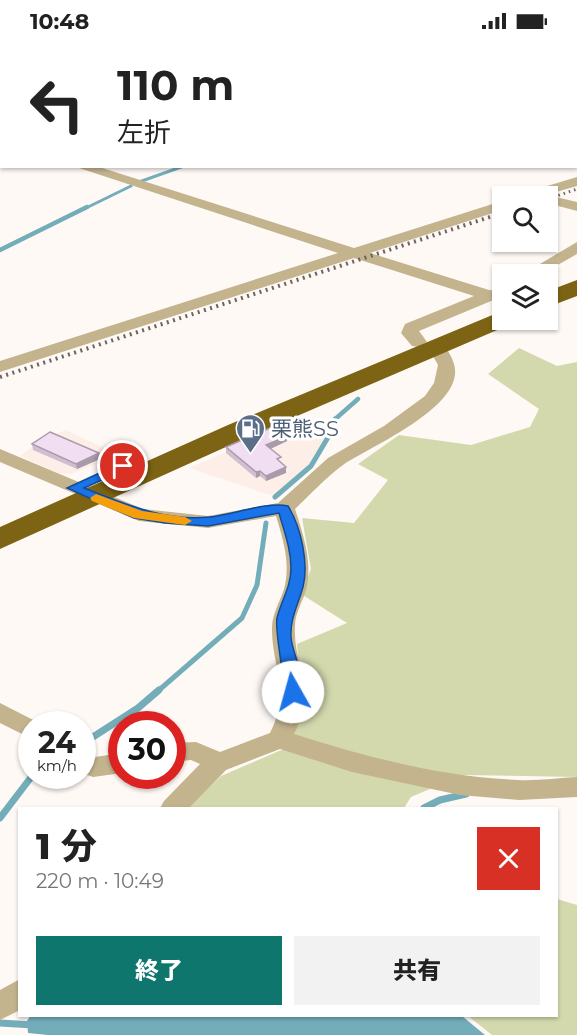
<!DOCTYPE html>
<html lang="ja">
<meta charset="utf-8">
<style>
:root{--surface:#fff;--page:#f2f2f2;--text:#222;--muted:#767676;--accent:#0f766e}
body{margin:0;font-family:Montserrat,"Noto Sans JP",sans-serif;background:var(--page);color:var(--text);height:100vh;display:flex;flex-direction:column;font-size:22px;white-space:nowrap}
*{box-sizing:border-box;margin:0}
p{font-size:20px;color:var(--muted)}
.icon{flex:none;width:33px;height:33px;fill:none;stroke:currentColor;stroke-width:2;stroke-linecap:round;stroke-linejoin:round}
.map{position:relative;flex:1;overflow:hidden}
.sheet{position:absolute;left:18px;top:765px;width:540px;height:210px;display:flex;flex-direction:column;background:var(--surface);border-radius:0px;box-shadow:0 2px 4px #0004}
.sheet>*{flex:none}
.banner{position:absolute;left:0px;top:0px;width:578px;height:126px;box-shadow:0 2px 4px #0004;background:#fff;color:var(--text);overflow:hidden}
.tools{position:absolute;left:492px;top:144px;display:grid;gap:12px}
.tools a{display:grid;place-items:center;width:66px;height:66px;border-radius:0px;background:var(--surface);box-shadow:0 2px 4px #0004;font-size:30px}
.speed{position:absolute;left:18px;top:669px;display:flex;gap:12px;font-size:30px;font-weight:700;text-align:center}
.speed>*{display:grid;place-content:center;width:78px;height:78px;border-radius:50%;background:var(--surface);box-shadow:0 2px 4px #0004;line-height:1}
.speed small{font-size:15px;font-weight:400}
.speed .limit{border:9px solid #d22;background:#fff;color:#111}
.pin{position:absolute;display:grid;place-items:center;width:51px;height:51px;color:#fff;margin:-26px;border:3px solid #fff;border-radius:50%;box-shadow:0 2px 6px #0007}
.me{position:absolute;width:66px;margin:-33px;rotate:353deg;stroke-linejoin:round;filter:drop-shadow(0 0 4px #0008)}
.turn{display:flex;align-items:center;gap:21px;height:126px;padding:0 18px;font-size:27px}
.turn .icon{width:78px;height:78px;stroke-width:2.5}
.turn b{display:block;font-size:42px;line-height:51px}
.round{display:grid;place-items:center;flex:none;width:63px;height:63px;border-radius:0px;background:var(--page)}
.head{display:flex;align-items:center;justify-content:space-between;height:102px;padding:0 18px}
h1{font-size:36px;font-weight:800;line-height:45px}
.primary-button{display:flex;gap:12px;margin-top:auto;padding:12px 18px}
.primary-button a{flex:1;height:69px;border-radius:0px;background:var(--accent);color:#fff;font-size:24px;font-weight:800;line-height:69px;text-align:center}
.primary-button a+a{background:var(--page);color:var(--text)}
.status{display:flex;justify-content:space-between;align-items:center;height:42px;padding:0 30px;background:var(--surface);direction:ltr}
.status svg{height:16px;fill:currentColor}
.map>svg:first-child{display:block}
.built{fill:#fdeee7}
.green{fill:#d3d9ad}
.water{fill:#74adba}
.lines{fill:none;stroke-linecap:round;stroke-linejoin:round}
.stream-far3{stroke:#74adba;stroke-width:3}
.stream-far2{stroke:#74adba;stroke-width:4.5}
.stream-far1{stroke:#74adba;stroke-width:5}
.stream{stroke:#74adba;stroke-width:7}
.path{stroke:#b4aca9;stroke-width:1.5;stroke-dasharray:1.5 1.5;stroke-linecap:butt}
.minor{fill:#c3b48e;fill-rule:evenodd}
.highway{fill:#7d6414;fill-rule:evenodd}
.rail-far1{stroke:#6d6460;stroke-width:3;stroke-dasharray:1.5 4;stroke-linecap:butt}
.rail{stroke:#6d6460;stroke-width:4;stroke-dasharray:2 4.5;stroke-linecap:butt}
.wall{fill:#d0bfd1}
.shaded-wall{fill:#a99baa}
.building{fill:#f2def3;stroke:#a99baa;stroke-width:1.5}
.route{fill:#1a73e8;stroke:#114b97;stroke-width:1.5}
.slow{fill:#f59e0b}
.labels{text-anchor:middle;dominant-baseline:central;stroke-width:6;stroke-linejoin:round;paint-order:stroke}
.service-label{font-size:21px;fill:#4e5e75;stroke:#fff;text-anchor:start}
</style>
<div class="status"><b>10:48</b><svg viewBox="0 0 49 12"><path d="M0 12V9h3v3zM5 12V6h3v6zM10 12V3h3v9zM15 12V0h3v12zM26 1h20v11H26zM47 4h2v5h-2z"/></svg></div>
<div class="map">
<svg width="577" height="993" viewBox="0 0 577 993">
<rect width="100%" height="100%" fill="#fff9f6"/>
<path class="built" d="M294,381L325,396L313,419L273,454L189,426Z
M66,388L118,413L71,432L58,431L20,414L43,397Z"/>
<path class="green" d="M0,0H252L2,2L0,118Z
M519,306L557,324L577,320V735L463,733L411,755L404,766H187L221,734L286,706L301,654L297,602L347,581L301,552L311,527L302,476L354,481L388,438L358,422L399,393L471,403L530,385L539,367L488,332Z
M557,857L577,863V993H492L468,974H556Z"/>
<path class="water" d="M30,974H462L485,993H48L28,991L27,979Z"/>
<g class="lines">
<path class="stream-far3" d="M560,0L567,2
M139,140L184,124
M84,167L131,144"/>
<path class="stream-far2" d="M0,208L87,165
M333,379L358,357"/>
<path class="stream-far1" d="M275,455L311,424L330,392L335,377
M158,649L242,576L257,543L266,481"/>
<path class="stream" d="M82,702L138,666L159,648
M424,766L440,758L466,752
M0,776L32,734
M0,981L33,983"/>
<path class="path" d="M555,0L562,2"/>
<path class="minor" d="M284,0H296V2H284Z
M576,70H577V78H576Z
M73,124H96L354,206L502,159V168L370,211L489,248L500,249L502,252L496,257L419,289L427,300L418,305L412,304L401,291L405,282L474,254L354,216L0,330V319L338,211Z
M577,135V144L542,154H522L524,151Z
M556,155L577,160V169L551,162L549,159Z
M577,200V212L542,232H523Z
M437,300L443,301C447,307 452,315 454,322C467,364 369,405 343,423C325,436 310,453 295,467C303,492 312,518 307,544C304,558 295,570 295,584C293,628 319,643 294,692C366,715 442,735 518,738C537,739 557,736 577,735V755L519,758L460,753L352,730L280,707L226,728L189,766H160L164,759L200,722L191,718L172,720V701L196,700L220,710L270,691C292,646 272,629 272,586C272,572 280,560 284,547C291,522 283,497 276,474L208,486L139,479L0,420V407L143,467L208,474L278,461L328,416L384,384L425,354L434,341L438,323L428,305Z
M0,661L41,682H32V697L0,681Z
M82,711L95,715L122,711V731L93,735L82,731Z
M20,937V968L0,978V948Z"/>
<path class="highway" d="M577,238V254L548,265V249Z
M502,269V278H514L511,282L248,395L0,507V485L228,383Z"/>
<path class="rail-far1" d="M548,157L577,147"/>
<path class="rail" d="M0,335L502,171"/>
</g>
<path class="wall" d="M287,399L270,407L281,421L286,431L266,439L260,434L256,436L226,411V405Z
M32,402L99,411L100,417L77,427L33,408Z"/>
<path class="shaded-wall" d="M287,394V399L266,409V403Z
M99,411L100,417L77,427L76,422Z
M286,425V431L266,439V434Z
M260,429V434L256,436V430Z"/>
<path class="building" d="M275,384L287,394L266,403L281,415L277,417L286,425L266,434L260,429L256,430L226,405Z
M50,390L99,411L76,422L32,402Z"/>
<path class="route" d="M123,420L129,424L127,427L84,446C125,462 166,480 210,475C231,473 269,459 288,464C301,485 309,521 303,545C298,563 290,576 291,595C292,612 308,638 299,654H288C284,647 275,584 277,576C281,559 291,545 291,526C291,507 284,489 279,471L208,484L165,481L134,476L67,446Z"/>
<path class="slow" d="M96,452L142,469L185,475L192,479L185,483L134,476L92,459L90,456Z"/>
<defs>
<symbol id="fuel-pin" viewBox="-11 -11 22 30"><path d="M0 17L-7.5 6A9.5 9.5 0 1 1 7.5 6Z" fill="#5c6f8a" stroke="#fff"/><path d="M-5.5-6h7V0h2V4h1.3V-2.5L3-4.5l.8-.8L6-3V5H2.5V1h-1V6h-7ZM-4.2-4.7v3.2H.2V-4.7Z" fill="#fff"/></symbol>
</defs>
<g fill-rule="evenodd">
<use href="#fuel-pin" x="234" y="370" width="33" height="45"/>
</g>
<g class="labels">
<g class="service-label">
<text x="271" y="386">栗熊SS</text>
</g>
</g>
</svg>
<div class="tools">
<a><svg class="icon" aria-label="search" viewBox="0 0 24 24"><circle cx="10" cy="10" r="6"/><path d="M15 15l6 6"/></svg></a>
<a><svg class="icon" aria-label="layers" viewBox="0 0 24 24"><path d="M12 4l9 5-9 5-9-5zM3 14l9 5 9-5"/></svg></a>
</div>
<div class="speed"><div>24<small>km/h</small></div><div class="limit">30</div></div>
<div class="pin" style="left:123px;top:424px;background:#d93025"><svg class="icon" aria-label="arrive" viewBox="0 0 24 24"><path d="M6 21V4h12l-3 4 3 4H6"/></svg></div>
<svg class="me" style="left:293px;top:650px" viewBox="-20 -20 40 40"><circle r="19" fill="#fff"/><path d="M0-13L10 11 0 6-10 11z" fill="#1a73e8"/></svg>
<div class="banner">
<div class="turn"><svg class="icon" aria-label="left" viewBox="0 0 24 24"><path d="M17 20v-9H6M10 6l-5 5 5 5"/></svg><div><b>110 m</b>左折</div></div>
</div>
<section class="sheet">
<div class="head"><div><h1>1 分</h1><p>220 m · 10:49</p></div><a class="round" style="background:#d93025;color:#fff"><svg class="icon" aria-label="close" viewBox="0 0 24 24"><path d="M6 6l12 12M18 6L6 18"/></svg></a></div>
<div class="primary-button"><a>終了</a><a>共有</a></div>
</section>
</div>
